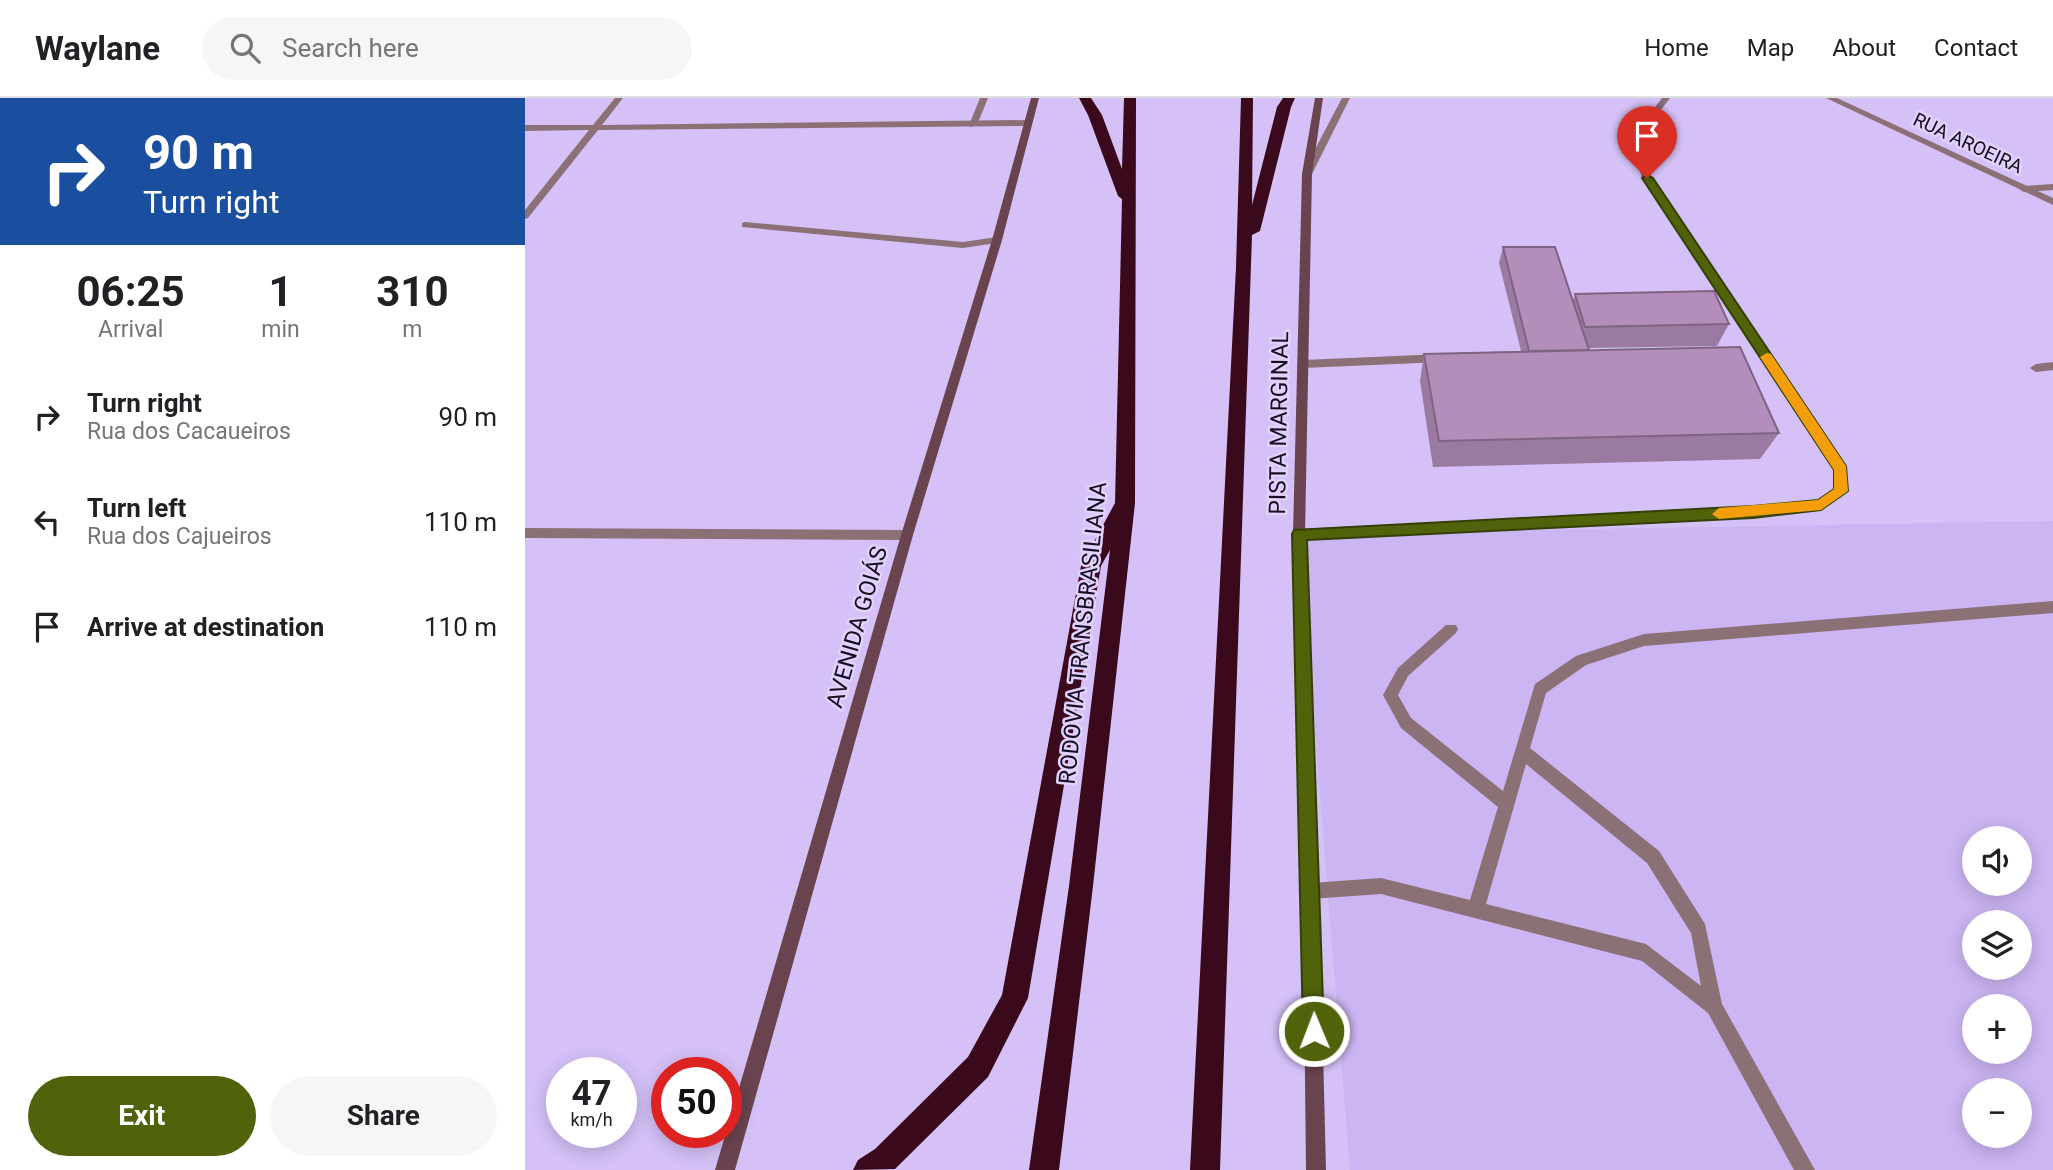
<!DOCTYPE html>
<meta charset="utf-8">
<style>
:root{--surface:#fff;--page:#f6f6f6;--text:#202124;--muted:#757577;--line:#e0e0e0;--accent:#50620a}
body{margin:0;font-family:Roboto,sans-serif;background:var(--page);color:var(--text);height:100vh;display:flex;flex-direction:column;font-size:26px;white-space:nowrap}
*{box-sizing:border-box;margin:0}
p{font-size:23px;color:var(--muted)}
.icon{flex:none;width:38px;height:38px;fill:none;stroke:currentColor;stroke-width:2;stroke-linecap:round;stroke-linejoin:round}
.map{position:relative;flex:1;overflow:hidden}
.sheet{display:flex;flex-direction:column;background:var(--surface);width:525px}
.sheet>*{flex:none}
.top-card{background:#1a4fa0;color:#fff;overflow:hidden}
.buttons{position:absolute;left:1437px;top:728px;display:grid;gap:14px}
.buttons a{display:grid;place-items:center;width:70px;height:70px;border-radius:50%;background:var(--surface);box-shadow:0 4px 18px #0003;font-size:35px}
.speed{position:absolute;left:21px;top:959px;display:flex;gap:14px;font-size:35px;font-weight:700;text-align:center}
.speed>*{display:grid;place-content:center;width:91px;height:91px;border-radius:50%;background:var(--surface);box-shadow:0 4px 18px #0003;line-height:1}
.speed small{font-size:18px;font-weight:400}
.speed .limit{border:10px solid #d22;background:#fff;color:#111}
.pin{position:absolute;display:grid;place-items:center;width:60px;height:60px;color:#fff;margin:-72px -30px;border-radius:50% 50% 50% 0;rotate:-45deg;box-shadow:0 0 7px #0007}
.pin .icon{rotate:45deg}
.me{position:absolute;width:77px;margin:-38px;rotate:359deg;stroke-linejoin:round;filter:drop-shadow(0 0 5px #0008)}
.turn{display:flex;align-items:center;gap:24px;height:147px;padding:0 28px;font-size:32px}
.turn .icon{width:91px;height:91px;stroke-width:2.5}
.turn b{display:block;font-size:49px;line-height:60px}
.eta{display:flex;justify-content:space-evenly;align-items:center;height:119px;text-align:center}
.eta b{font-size:42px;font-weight:700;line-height:49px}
.cta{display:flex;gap:14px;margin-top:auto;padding:14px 28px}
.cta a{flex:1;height:80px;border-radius:42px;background:var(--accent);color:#fff;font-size:28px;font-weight:700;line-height:80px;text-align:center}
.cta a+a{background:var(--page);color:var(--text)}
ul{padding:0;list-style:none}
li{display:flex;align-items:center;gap:21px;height:105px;padding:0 28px}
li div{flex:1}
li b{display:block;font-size:26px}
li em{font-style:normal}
header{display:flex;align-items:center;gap:42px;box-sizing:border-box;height:98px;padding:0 35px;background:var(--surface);border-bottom:2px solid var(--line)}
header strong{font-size:33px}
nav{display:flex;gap:38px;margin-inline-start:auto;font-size:24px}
.search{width:490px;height:63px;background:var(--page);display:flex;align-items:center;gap:18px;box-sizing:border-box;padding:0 24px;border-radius:38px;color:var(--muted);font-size:26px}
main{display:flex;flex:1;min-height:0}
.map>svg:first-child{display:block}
.built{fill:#ccb5f3;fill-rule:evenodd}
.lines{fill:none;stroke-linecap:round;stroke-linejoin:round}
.lane{fill:#8b7076;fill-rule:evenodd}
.street{fill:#8b7076;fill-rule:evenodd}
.secondary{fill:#69444e;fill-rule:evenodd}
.highway{fill:#3a091c;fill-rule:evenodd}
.wall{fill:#9b7aa1}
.building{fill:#b48ebb;stroke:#7e6383;stroke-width:2}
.route{fill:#50620a;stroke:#344006;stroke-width:2}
.slow{fill:#f59e0b}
.labels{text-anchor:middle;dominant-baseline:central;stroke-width:5;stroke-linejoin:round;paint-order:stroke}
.far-street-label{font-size:19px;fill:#150e21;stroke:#e1d1fd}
.street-label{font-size:23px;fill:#150e21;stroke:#e1d1fd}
</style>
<header>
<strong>Waylane</strong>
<div class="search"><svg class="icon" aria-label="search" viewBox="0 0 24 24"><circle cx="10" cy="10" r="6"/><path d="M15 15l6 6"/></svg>Search here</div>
<nav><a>Home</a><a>Map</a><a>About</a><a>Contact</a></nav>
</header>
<main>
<section class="sheet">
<div class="top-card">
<div class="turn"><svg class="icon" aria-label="right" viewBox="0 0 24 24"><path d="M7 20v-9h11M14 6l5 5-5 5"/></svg><div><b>90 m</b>Turn right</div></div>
</div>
<div class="eta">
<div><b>06:25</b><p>Arrival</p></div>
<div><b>1</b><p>min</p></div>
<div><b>310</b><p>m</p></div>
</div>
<ul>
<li><svg class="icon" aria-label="right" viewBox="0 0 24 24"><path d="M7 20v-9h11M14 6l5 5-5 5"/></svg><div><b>Turn right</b><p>Rua dos Cacaueiros</p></div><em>90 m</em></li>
<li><svg class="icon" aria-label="left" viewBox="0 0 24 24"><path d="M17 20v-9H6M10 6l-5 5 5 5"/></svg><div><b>Turn left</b><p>Rua dos Cajueiros</p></div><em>110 m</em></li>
<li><svg class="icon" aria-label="arrive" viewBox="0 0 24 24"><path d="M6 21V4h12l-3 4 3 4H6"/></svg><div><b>Arrive at destination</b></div><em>110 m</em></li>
</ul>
<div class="cta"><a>Exit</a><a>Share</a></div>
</section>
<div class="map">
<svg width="1528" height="1072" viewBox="0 0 1528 1072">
<rect width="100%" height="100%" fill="#d5c1f8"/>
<path class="built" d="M1528,423V1072H825L774,436ZM1449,740H1494V786H1449ZM1449,824H1494V870H1449ZM1449,908H1494V954H1449ZM1449,992H1494V1038H1449Z"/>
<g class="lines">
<path class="lane" d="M455,0H463L452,27L445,29L444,27Z
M1528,86V92L1499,94L1494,91L1499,88Z
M220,124L438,144L472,139L477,142L472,145L438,150L217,129V125Z
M917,256L923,260L917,264L778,270L772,266L778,262Z
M1528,264V272L1511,274L1505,270L1511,266Z
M0,430L382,432L388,437L382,442L0,440Z
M1528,503V515L1119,548L1061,567L1021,595L1005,650L1134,753L1180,826L1197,906L1290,1072H1269L1183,915L1117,863L856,796L786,801L780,799L778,793L780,787L786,785L856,780L945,802L973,709L876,630L858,597L873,570L921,527H931L933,531L931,535L883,578L873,597L886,620L978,693L1010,586L1051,558L1119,536ZM1001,666L1122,765L1166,835L1176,888L1121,846L961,806Z"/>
<path class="street" d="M90,0H98L77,27L503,22L507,25L503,28L73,32L3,120L0,121V112L64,32L0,33V27H68Z
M817,0H825L787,76L779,78L777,76Z
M1137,0H1145L1114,41L1127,80L1320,369L1322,393L1320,396L1296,412L1228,419L769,440L768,436L769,432L774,431L1228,409L1293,402L1310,391V373L1117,80L1105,41Z
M1301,0H1312L1528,100V107Z"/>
<path class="secondary" d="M506,0H514L477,142L388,437L210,1072H190L376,437L467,142Z
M790,0H798L787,76L780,436L794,793L801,1072H781L778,793L768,436L777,76Z"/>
<path class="highway" d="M554,0H566L577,17L597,71L599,0H611L610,405L568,788L534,1072H504L544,788L585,452L576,468L503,900L463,979L370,1071L328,1072L333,1062L350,1051L443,959L477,897L556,468L590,405L597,101L593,98L563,17Z
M716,0H728L727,107L752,9L758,0H770L766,9L735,133L727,137L695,1072H665L711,169Z"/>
</g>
<path class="wall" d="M978,149L1048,202L1050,196L1204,226L1192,248L1063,250L1064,252L1254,335L1235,361L908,369L895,283L899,256L996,253L974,165Z"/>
<path class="building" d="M978,149H1030L1064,252L1004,253Z
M1189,193L1204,226L1060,229L1050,196Z
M1215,249L1254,335L914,343L899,256Z"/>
<path class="route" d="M1122,77L1128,80L1321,368L1323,393L1296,412L1228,420L782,442L799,933L796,940L789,943L781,940L778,933L767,436L769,432L1228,408L1293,402L1309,391V372L1117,80Z"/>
<path class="slow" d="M1242,255L1246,256L1321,368L1323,393L1296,412L1194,421L1187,416L1194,410L1293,402L1309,391V372L1235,259Z"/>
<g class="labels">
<g class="far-street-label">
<text transform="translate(1443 45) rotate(25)">RUA AROEIRA</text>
</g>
<g class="street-label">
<text transform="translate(754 325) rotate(-89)">PISTA MARGINAL</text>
<text transform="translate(332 529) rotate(-74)">AVENIDA GOIÁS</text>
<text transform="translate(558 535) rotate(-84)">RODOVIA TRANSBRASILIANA</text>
</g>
</g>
</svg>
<div class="buttons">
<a><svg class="icon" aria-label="sound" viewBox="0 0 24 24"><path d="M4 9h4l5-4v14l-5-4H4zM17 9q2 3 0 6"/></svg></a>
<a><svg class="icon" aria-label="layers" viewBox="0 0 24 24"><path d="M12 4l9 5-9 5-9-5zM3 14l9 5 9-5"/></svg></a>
<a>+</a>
<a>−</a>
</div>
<div class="speed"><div>47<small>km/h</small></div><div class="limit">50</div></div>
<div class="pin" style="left:1122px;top:80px;background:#d93025"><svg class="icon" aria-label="arrive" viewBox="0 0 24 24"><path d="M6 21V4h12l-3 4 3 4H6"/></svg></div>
<svg class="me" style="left:789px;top:933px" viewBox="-20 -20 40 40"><circle r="17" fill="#50620a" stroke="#fff" stroke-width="3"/><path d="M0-11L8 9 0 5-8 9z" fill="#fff"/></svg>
</div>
</main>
